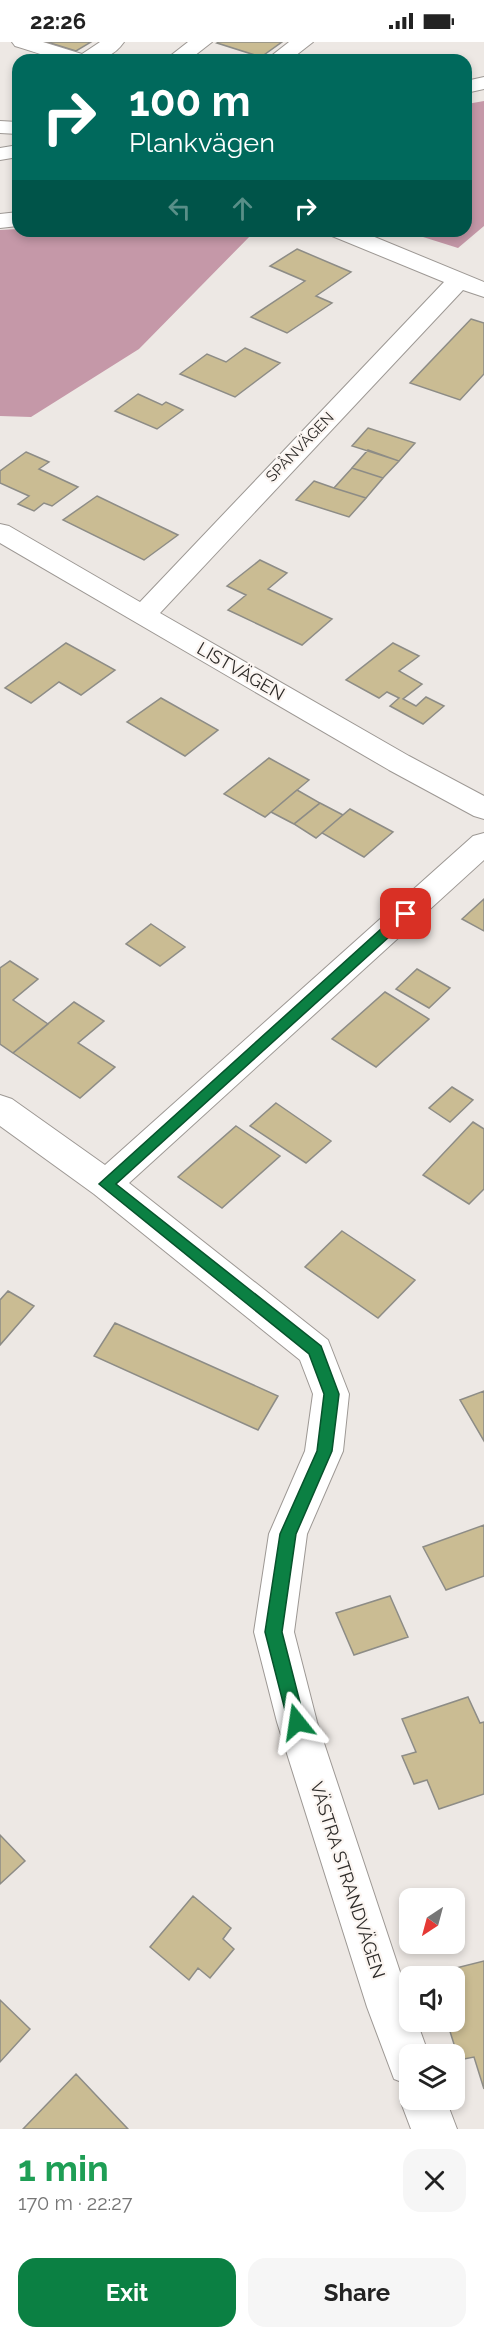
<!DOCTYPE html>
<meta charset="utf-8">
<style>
:root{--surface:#fff;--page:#f6f6f6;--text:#222;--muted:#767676;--accent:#0b8043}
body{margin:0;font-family:Raleway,sans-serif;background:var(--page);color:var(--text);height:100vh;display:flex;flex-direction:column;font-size:22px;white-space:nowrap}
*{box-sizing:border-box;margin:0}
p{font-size:20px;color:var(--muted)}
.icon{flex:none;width:33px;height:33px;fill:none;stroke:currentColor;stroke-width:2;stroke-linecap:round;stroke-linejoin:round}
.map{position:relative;height:2087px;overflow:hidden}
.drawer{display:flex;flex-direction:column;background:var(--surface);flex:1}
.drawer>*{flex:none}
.guide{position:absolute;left:12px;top:12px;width:460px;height:183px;border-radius:18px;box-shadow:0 3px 9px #0003;background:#00695c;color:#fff;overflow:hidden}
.needle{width:39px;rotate:216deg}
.fabs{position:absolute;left:399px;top:1846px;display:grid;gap:12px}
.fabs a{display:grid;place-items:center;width:66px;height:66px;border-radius:12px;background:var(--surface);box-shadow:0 3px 9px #0003;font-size:30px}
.pin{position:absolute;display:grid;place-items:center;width:51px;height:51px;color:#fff;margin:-26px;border-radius:12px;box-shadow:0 3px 9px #0006}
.me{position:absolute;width:66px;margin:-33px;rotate:345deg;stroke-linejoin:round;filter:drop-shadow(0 0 4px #0008)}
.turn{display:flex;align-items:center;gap:21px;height:126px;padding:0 18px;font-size:27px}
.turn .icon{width:78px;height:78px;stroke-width:2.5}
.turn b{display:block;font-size:42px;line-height:51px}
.lanes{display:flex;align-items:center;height:57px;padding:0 18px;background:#0003;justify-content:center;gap:30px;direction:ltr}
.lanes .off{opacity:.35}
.round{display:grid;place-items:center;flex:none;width:63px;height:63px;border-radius:18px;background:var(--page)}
.overview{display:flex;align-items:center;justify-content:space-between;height:102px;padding:0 18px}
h1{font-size:36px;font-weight:700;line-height:45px;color:#1e9e55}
.primary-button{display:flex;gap:12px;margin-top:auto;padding:12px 18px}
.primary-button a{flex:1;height:69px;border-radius:18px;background:var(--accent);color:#fff;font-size:24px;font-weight:700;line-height:69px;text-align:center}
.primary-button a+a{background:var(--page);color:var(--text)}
.status{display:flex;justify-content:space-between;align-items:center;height:42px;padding:0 30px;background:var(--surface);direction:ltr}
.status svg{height:16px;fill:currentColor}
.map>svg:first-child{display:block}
.forest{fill:#c598a8}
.building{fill:#cabc93;stroke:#8d8c86;stroke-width:1.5}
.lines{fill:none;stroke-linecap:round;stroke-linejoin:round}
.minor-casing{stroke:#9d9894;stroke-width:2}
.major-casing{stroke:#9d9894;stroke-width:2}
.minor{fill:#fff;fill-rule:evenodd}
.major{fill:#fff;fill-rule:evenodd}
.route{fill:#0b8043;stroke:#07532c;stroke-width:1.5}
.labels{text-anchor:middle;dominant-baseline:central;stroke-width:4.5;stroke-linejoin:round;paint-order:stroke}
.far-street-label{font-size:15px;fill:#2d2b29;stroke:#fbf5f1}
.street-label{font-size:18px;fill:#2d2b29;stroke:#fbf5f1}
</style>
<div class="status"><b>22:26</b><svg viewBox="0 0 49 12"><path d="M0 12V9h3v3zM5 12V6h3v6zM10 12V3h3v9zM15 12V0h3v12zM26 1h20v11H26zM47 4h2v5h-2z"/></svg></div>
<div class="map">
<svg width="484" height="2087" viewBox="0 0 484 2087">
<rect width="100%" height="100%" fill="#ede8e4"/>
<path class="forest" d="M484,59V184L458,206L404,189H466L467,62Z
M18,187V189H255L139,307L31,375L0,374V188Z"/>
<path class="building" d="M47,0H91L76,9Z
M219,0H282L261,15L217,1Z
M297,207L351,230L316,254L332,261L287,291L251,275L305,239L270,224Z
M471,277L484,281V332L460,358L410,341Z
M245,306L280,321L235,355L180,332L207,312L226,320Z
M138,352L162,363L166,360L183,368L157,387L115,369Z
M368,386L415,401L399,419L352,404Z
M368,408L399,419L383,436L352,426Z
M26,410L49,420L39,427L78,445L52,464L44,461L34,469L18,462L29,454L0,441V429Z
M352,426L383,436L366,456L334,446Z
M314,439L334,446L366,456L349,475L296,458Z
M97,454L178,493L144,518L63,478Z
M260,518L287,531L268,547L332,577L302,603L228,568L246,553L227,544Z
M66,601L115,628L81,653L59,640L31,661L5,646Z
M393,601L419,614L399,629L422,642L403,657L416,664L426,655L444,664L423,682L390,664L399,656L387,650L379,656L346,638Z
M161,656L218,688L185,714L127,680Z
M269,716L309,738L265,775L224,752Z
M297,748L320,761L294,782L271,770Z
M320,761L343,773L316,796L294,782Z
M350,767L393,790L364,815L322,791Z
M484,857V889L462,877Z
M151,882L185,905L160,924L126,902Z
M10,919L38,937L13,958L48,982L13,1011L0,1002V926Z
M417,927L450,946L429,966L396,947Z
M385,950L429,977L376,1025L332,997Z
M74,960L104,979L78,1001L115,1025L80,1056L13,1011Z
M452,1045L473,1058L450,1080L429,1066Z
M276,1061L331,1099L306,1121L250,1084Z
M473,1080L484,1087V1147L469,1162L423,1133Z
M236,1084L280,1114L222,1166L178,1135Z
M342,1189L415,1238L378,1276L305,1225Z
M8,1249L34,1264L0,1303V1258Z
M115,1281L278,1354L258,1388L94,1314Z
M484,1349V1399L460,1358Z
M484,1483V1534L446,1548L423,1505Z
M390,1554L408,1595L354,1613L336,1571Z
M468,1655L480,1681L484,1680V1752L439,1767L427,1738L414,1742L402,1714L416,1710L402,1677Z
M0,1793L25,1819L0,1842Z
M193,1854L231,1886L223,1897L234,1907L210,1936L198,1926L189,1938L150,1905Z
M484,1919V2047L474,2015L459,2018L447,1980H454V1960L457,1959L454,1950V1935H450L448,1928Z
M0,1958L30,1987L0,2020Z
M76,2032L128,2087H23Z"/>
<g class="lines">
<defs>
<path id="minor" d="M12,0H43L82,12L100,0H124C100,35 47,14 15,4Z
M188,0H212L189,18H165Z
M289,0H313L290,18H266Z
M18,170V184L0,186V172Z
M329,189H360L484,240V255L463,248L160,571L409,714L484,754V777L474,774L389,728L0,501V482L9,484L140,560L444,240L332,194Z
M484,791V818L129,1141L328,1298L349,1352L343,1409L307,1492L294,1590L317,1680L410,1960V1980H417L429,2013H410V2058H446L457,2087H411L400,2058L407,2042L394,2037L367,1965L277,1680L254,1590L269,1492L305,1409L313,1352L300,1318L94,1152L0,1084V1053L12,1057L105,1123L473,794Z"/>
<path id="major" d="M484,35V47L466,51V39Z
M0,79L18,80V92L0,91Z
M18,103V115L0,118V106Z"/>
</defs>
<use href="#minor" class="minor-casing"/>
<use href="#major" class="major-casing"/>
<use href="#minor" class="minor"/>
<use href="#major" class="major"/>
</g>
<path class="route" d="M406,867L413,872L411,875L116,1142L321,1304L339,1352L332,1409L296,1492L282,1590L305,1680L303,1685L297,1688L291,1685L288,1680L265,1590L280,1492L317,1409L324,1352L309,1312L99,1142L402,868Z"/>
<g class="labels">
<g class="far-street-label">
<text transform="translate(300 405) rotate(-46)">SPÅNVÄGEN</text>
</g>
<g class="street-label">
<text transform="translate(241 629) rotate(30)">LISTVÄGEN</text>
<text transform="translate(348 1838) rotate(72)">VÄSTRA STRANDVÄGEN</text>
</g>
</g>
</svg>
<div class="fabs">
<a><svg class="needle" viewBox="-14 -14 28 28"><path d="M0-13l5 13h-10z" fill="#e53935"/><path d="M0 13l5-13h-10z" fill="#767676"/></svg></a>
<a><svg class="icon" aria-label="sound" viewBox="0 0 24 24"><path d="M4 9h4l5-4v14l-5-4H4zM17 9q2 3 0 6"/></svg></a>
<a><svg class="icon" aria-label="layers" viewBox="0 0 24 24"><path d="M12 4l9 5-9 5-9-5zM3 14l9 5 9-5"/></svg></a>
</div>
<div class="pin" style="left:406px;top:872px;background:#d93025"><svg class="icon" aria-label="arrive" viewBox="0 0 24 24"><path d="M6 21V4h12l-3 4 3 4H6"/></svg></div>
<svg class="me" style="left:297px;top:1680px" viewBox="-20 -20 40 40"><path d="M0-17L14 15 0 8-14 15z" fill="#0b8043" stroke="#fff" stroke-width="4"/></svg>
<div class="guide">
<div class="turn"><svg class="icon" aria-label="right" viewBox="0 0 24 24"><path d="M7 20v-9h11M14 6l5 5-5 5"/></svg><div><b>100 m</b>Plankvägen</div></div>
<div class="lanes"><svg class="icon off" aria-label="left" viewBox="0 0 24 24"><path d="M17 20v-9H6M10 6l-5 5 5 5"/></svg><svg class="icon off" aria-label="ahead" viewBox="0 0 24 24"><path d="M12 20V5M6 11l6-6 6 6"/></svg><svg class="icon" aria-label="right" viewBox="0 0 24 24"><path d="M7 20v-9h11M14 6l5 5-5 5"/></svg></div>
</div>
</div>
<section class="drawer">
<div class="overview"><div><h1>1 min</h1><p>170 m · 22:27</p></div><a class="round"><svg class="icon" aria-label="close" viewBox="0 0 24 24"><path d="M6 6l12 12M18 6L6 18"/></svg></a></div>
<div class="primary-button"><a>Exit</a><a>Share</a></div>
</section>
